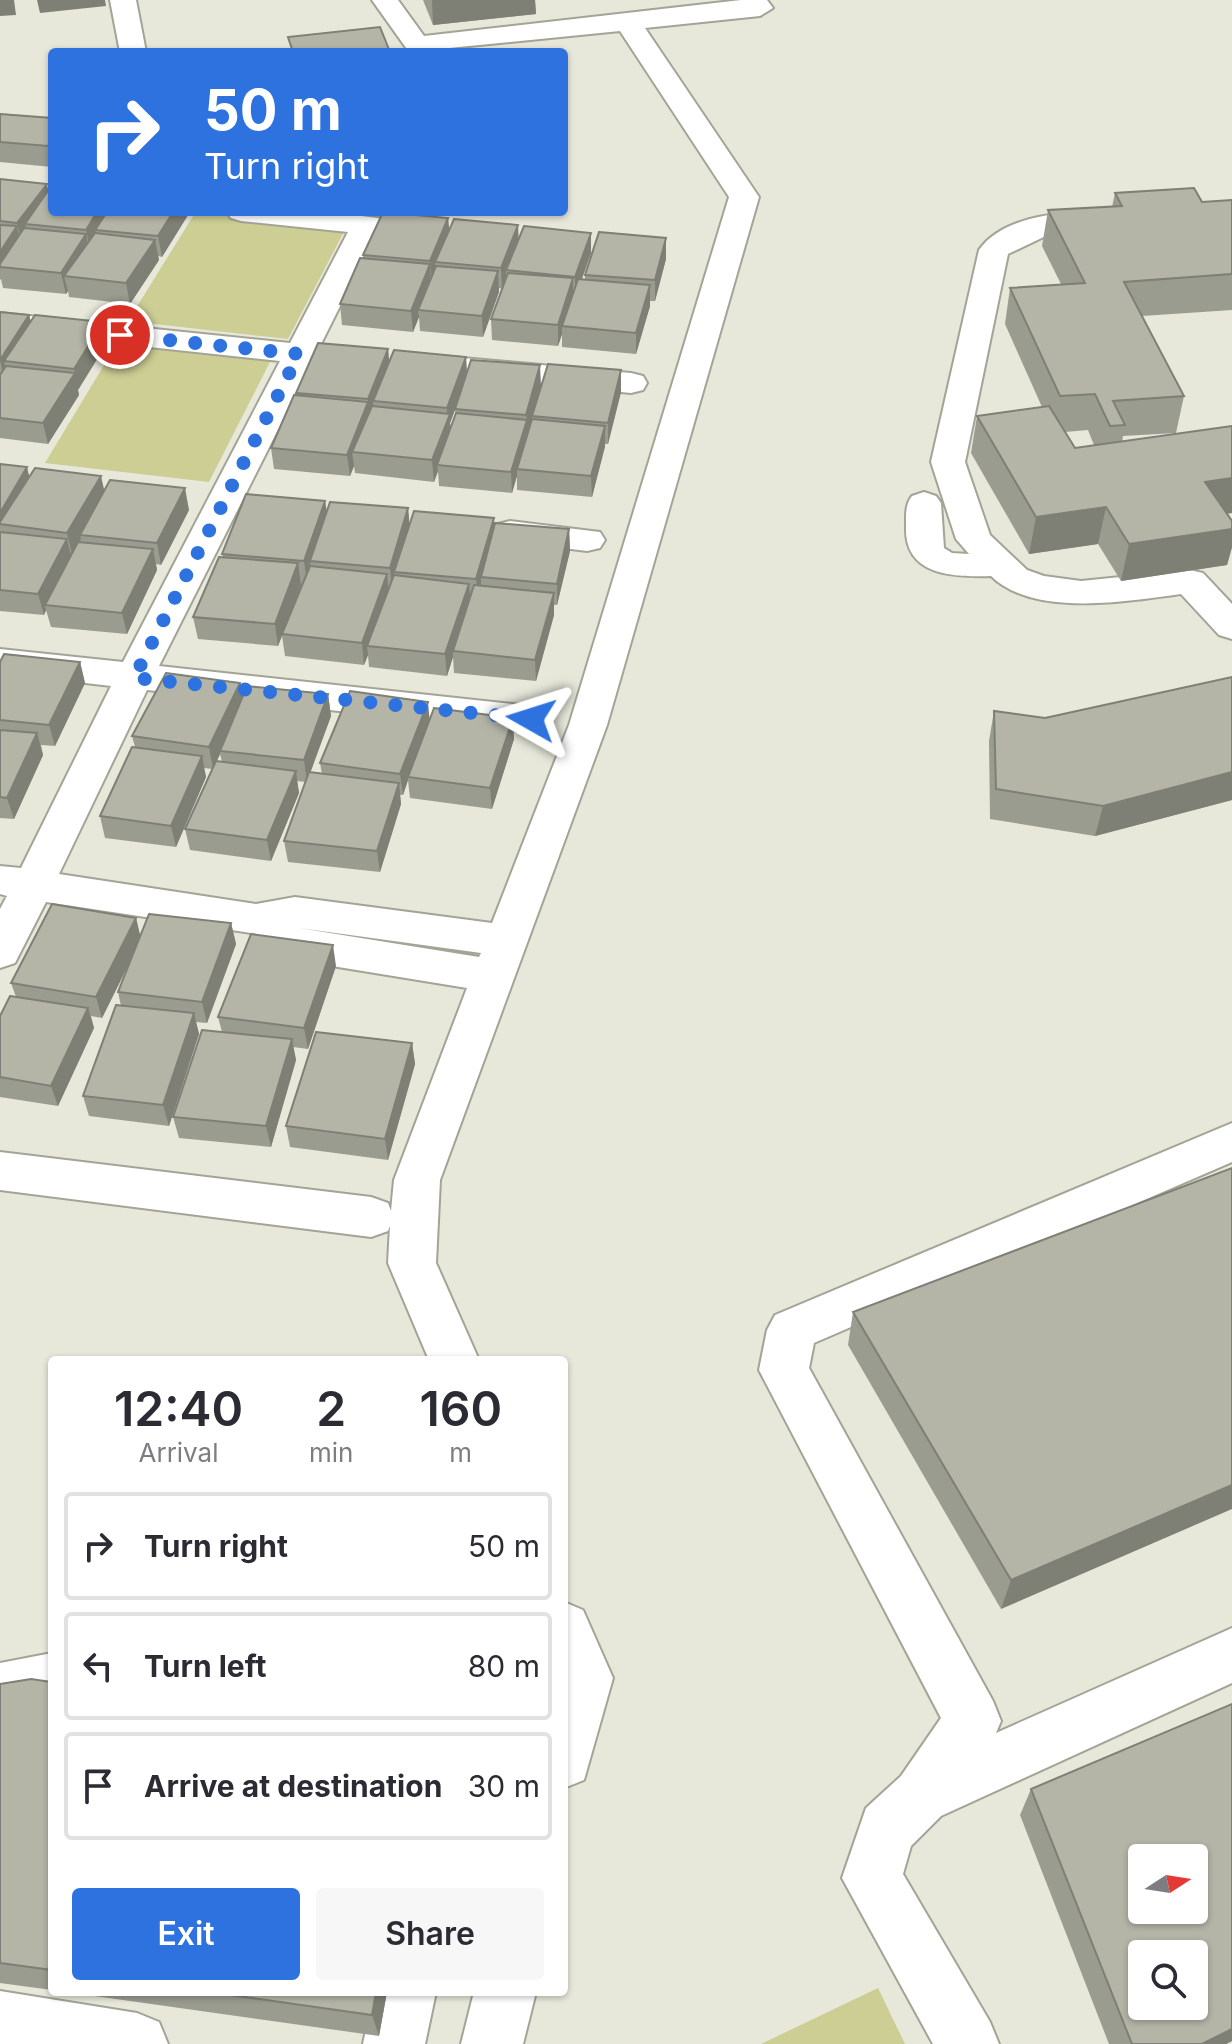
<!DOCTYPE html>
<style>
:root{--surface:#fff;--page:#f7f7f7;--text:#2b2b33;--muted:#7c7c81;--line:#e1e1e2;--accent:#2d72df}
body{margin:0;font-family:Inter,sans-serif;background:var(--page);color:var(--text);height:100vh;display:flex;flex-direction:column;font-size:30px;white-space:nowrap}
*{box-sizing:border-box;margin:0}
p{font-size:26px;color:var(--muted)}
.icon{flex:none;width:44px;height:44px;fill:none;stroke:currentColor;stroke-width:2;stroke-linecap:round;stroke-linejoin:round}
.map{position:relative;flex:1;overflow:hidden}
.sheet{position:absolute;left:48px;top:1356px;width:520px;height:640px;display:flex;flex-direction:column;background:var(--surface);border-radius:8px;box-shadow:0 2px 6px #0004}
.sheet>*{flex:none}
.top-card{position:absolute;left:48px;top:48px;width:520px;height:168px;border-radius:8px;box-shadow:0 2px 6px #0004;background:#2d72df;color:#fff;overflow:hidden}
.needle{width:52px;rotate:78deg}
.tools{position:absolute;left:1128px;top:1844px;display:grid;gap:16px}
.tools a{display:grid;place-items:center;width:80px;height:80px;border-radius:8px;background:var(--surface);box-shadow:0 2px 6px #0004;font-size:40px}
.pin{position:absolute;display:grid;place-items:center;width:68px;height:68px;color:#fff;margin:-34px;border:4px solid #fff;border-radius:50%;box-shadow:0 2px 8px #0007}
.me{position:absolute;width:88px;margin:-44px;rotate:276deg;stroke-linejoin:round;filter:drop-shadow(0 0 6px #0008)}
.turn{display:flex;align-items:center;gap:28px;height:168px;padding:0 24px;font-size:36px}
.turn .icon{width:104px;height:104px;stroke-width:2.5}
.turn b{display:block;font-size:56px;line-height:68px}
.eta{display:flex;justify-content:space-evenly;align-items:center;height:136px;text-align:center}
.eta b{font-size:48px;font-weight:600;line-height:56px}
.primary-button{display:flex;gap:16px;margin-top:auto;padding:16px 24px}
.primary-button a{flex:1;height:92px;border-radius:8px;background:var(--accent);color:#fff;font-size:32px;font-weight:600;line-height:92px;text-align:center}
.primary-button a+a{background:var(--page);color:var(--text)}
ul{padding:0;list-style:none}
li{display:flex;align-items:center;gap:24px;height:108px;margin:0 16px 12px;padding:0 8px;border:4px solid var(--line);border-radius:8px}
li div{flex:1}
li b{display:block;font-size:30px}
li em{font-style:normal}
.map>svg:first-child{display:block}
.green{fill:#ccce94}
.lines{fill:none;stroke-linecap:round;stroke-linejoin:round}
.street-casing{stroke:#a3a496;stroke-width:4}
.street{fill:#fff;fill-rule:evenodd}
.wall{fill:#9b9c90;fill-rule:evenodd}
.shaded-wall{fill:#7e7f75}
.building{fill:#b4b5a7;stroke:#7e7f75;stroke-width:2;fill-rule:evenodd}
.route{stroke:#2d72df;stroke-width:14;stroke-dasharray:0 25.2}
</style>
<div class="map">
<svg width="1232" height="2044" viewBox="0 0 1232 2044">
<rect width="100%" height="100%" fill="#e7e8da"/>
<path class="green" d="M195,213L346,228L288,339L128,321Z
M118,342L272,358L209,482L45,463Z
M878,1988L905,2044H761Z"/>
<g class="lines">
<defs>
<path id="street" d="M110,0H136L146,52H120Z
M372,0H398L424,36L741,0H767L773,8L760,16L645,28L759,197L607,725L440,1180L436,1263L479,1360H429L388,1263L390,1226L388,1231L371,1237L0,1190V1152L371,1197L388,1203L391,1211L394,1180L467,988L289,959L263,946L257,934L46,902L15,963L0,968V909L7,896L0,894V866L21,868L111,686L0,673V649L123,662L280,361L0,331V313L290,343L348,232L241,221L231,218L226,212H330L402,221L406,227L402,233L376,234L320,346L337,349L342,356L337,363L311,364L159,666L531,706L545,710L550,719L545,728L531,732L147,690L59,874L256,904L295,897L492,923L569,725L729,197L620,31L409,52ZM299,928L481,953L479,957Z
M1106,210L1116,213L1121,219L1116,225L1052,233L1008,254L965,462L990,535L1027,570L1044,576L1081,581L1190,570L1203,573L1232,604V639L1219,635L1181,594C1128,601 1034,618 991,576C953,577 904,576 906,526C906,515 905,505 912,496L924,492L936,496L941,503L944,548L952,553L969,554L956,539L931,462L979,250C1004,214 1067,212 1106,210Z
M406,353L631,373L643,376L647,383L643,390L631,393L395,370L390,363L395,356Z
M510,521L600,532L605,540L600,548L587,551L498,540L492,532L498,524Z
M1232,1123V1162L814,1343L809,1368L993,1701L1001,1721L996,1733L1232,1628V1683L941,1816L911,1846L903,1874L990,2022L999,2044H933L842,1878L866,1808L901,1776L941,1718L759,1370L767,1330L775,1315Z
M564,1602L583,1610L613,1678L584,1780L564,1788Z
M52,1653V1707L0,1717V1663Z
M0,1991L137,2013L159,2022L168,2044H0Z
M374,1992H436L425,2044H363Z
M474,1992H536L523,2044H461Z"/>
</defs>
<use href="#street" class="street-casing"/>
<use href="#street" class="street"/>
</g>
<path class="wall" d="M423,0H535L536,14L433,25Z
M0,114L52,118V167L0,162Z
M0,179L52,212H187L188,215L162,257L158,256L159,260L130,304L69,297L68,291L66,294L3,288L1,279L0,280Z
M1115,193L1202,202L1232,200V310L1142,316L1184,396L1176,433L1123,436L1122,442L1227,514L1232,521V547L1227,565L1121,581L1098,544L1029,554L971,453L977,416L1042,407L1005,324L1010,288L1061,284L1042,246L1048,210L1112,207ZM1088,430L1094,445L1075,448L1065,432Z
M448,218L449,230L518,225V240L591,253L582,279H585V275L666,259L655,301H650V306L636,354L562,347V334L558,346L492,340L491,319L502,289L499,288V292L483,337L420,331L419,317L413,332L342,325L340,304L363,258V255Z
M0,312L29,315L31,321L103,322L107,343L78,390L79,395L48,444L0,438Z
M388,349L389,362L466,357L467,373L541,387L621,370V392L608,444H605L592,497L517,490V476L512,493L439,486L438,471L434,482L355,473L354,466L350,476L274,469L271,448L297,395L296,393ZM455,410L456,415L451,428L450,423Z
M0,464L29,477L105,491L189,510L161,565L156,564L157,570L127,634L51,627L46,610L44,615L0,611Z
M325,501L327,512L408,508L409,525L494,518V527L569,529L570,551L557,605H554V615L536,681L454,673L453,657L447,676L369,667L368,655L364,665L285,656L282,636L278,646L198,639L193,617L223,557L222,554Z
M0,662H80L85,683L55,746L41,745L43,755L14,819L0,818Z
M1232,677V800L1095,836L990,819L989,741L994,711L1045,718Z
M328,694L331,716L310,772L322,774L320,763L430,719L514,739L492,809L410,798L408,780L403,795H400L401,804L380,872L288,862L284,841L306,782L297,781L299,793L271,861L190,850L185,829L212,769L204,768L206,777L176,847L105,838L100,816L135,747L132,736L242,696ZM220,754L222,762L217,761Z
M136,918L140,936L231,923L236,944L207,1023L196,1022L199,1034L169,1126L89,1116L83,1096L121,1006L118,992L128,966L102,1018L91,1016L94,1028L58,1106L0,1097V1016L16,997L11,983Z
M336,966L308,1049L293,1047L296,1060L271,1147L179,1138L173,1117L222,1032L218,1017Z
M412,1043L415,1064L388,1160L290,1147L286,1126Z
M1232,1168L1001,1609L848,1345L853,1312Z
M52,1682V1990L0,1983V1684Z
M1031,1789L1232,2041L1226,2044H1109L1020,1815Z
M66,1992H387L379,2036Z"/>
<path class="shaded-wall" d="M0,0H14L16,15L0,16Z
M37,0H105L106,6L40,13Z
M432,0H535L536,14L433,25Z
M52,140V166L48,146Z
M47,184L51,204L25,224L28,235L22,243L17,223Z
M97,212H114L95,230L97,239L90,250L86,230Z
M173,212H187L188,215L162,257L158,236Z
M448,218L450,238L435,262L436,272L432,282L430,261Z
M518,225L519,246L506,270V277L502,289L501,268Z
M17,226L22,247L0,267V252Z
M591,233V253L575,298V277Z
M86,234L90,255L64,276L68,291L66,294L61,273Z
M666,238V259L655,301V280Z
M155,240L159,260L130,304L126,283Z
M430,264L431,285L418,310L419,317L413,332L411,311Z
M498,271L499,292L483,337L482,316Z
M573,278V299L562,326V334L558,346V325Z
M650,285V306L636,354V333Z
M29,315L34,336L4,361L8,377L5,382L0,360Z
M103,322L107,343L78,390L79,395L48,444L43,423L75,373L74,369Z
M388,349L390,370L373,401L374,411L352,452L354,466L350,476L347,455Z
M466,357L467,378L450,423L451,435L437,465L438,471L434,482L432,460L447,420V408Z
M540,365L541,386L517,469V476L512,493L511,472L527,422L526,415Z
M621,370V392L608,444V423Z
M605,426V447L592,497L591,476Z
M27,467L32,488L0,524V513Z
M101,476L106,498L80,535L81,539L72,554L67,533Z
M1232,478V513L1196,519L1205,482Z
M185,488L189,510L161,565L157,543Z
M325,501L328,522L310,561L311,571L307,582L304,561Z
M1106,507L1098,544L1029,554L1036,517Z
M408,508L410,529L394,572L395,579L392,589L390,568Z
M494,518L495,539L481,577V588L478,601L476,579Z
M569,529L570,551L557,605V584Z
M1232,529V547L1227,565L1121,581L1129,544Z
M67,539L72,560L45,605L46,610L44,615L38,594Z
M153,549L157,570L127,634L122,613Z
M298,563L301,585L278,646L275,624Z
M387,574L389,595L367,646L368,655L364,665L362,643Z
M469,584L471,605L453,651V657L447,676L445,654Z
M554,593V615L536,681L535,660Z
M80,662L85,683L55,746L49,725Z
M240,683L244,705L220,751V754L213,769L209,747Z
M328,694L331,716L307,782L304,760Z
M428,702L430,723L408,777V780L403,795L400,774Z
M513,718L514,739L492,809L490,788Z
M37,733L43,755L14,819L7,798Z
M202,756L206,777L176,847L171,826Z
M296,771L299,793L271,861L267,840Z
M1232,772V800L1095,836L1103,806Z
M399,783L401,804L380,872L377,851Z
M136,918L141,939L102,1018L96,997Z
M231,923L236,944L207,1023L202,1002Z
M333,945L336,966L308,1049L304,1028Z
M88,1008L94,1028L58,1106L51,1086Z
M194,1013L199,1034L169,1126L163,1105Z
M292,1039L296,1060L271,1147L266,1126Z
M412,1043L415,1064L388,1160L385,1139Z
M1232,1485V1509L1001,1609L1011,1580Z
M376,1992H387L379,2036L372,2015Z
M1232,2029V2041L1226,2044H1202Z"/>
<path class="building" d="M380,27L390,52H293L288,37Z
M0,114L52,118V140L48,146L0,142Z
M0,179L47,184L17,223L0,221Z
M52,185V212H97L86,230L25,224Z
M1194,188L1202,202L1232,200V274L1124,282L1184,396L1113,401L1125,425L1110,426L1095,394L1060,396L1010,288L1085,283L1048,210L1122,206L1115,193Z
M107,212H173L158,236L95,230Z
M383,212L448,218L430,261L363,255Z
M454,219L518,225L501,268L435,262Z
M0,225L17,226L0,252Z
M524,226L591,233L575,277L506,270Z
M24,228L86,234L61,273L0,267V264Z
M599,232L666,238L655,280L585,275Z
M95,233L155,240L126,283L64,276Z
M360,258L430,264L411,311L340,304Z
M436,266L498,271L482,316L418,310Z
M508,273L573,278L558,325L491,319Z
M578,279L650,285L636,333L562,326Z
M0,312L29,315L0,360Z
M35,315L103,322L74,369L4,361Z
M318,343L388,349L368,399L296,393Z
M394,350L466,357L447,408L373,401Z
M471,360L540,365L526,415L455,409Z
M548,364L621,370L608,423L532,416Z
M6,366L75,373L43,423L0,418V375Z
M294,395L368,402L347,455L271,448Z
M372,406L450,414L432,460L352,452Z
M1049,406L1075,448L1232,426V478L1205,482L1232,521V529L1129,544L1106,507L1036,517L977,416Z
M456,413L527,420L511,472L437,465Z
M532,419L605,426L591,476L517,469Z
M0,464L27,467L0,513Z
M35,468L101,476L67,533L0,524V522Z
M110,480L185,488L157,543L80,535Z
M246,494L325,501L304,561L222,554Z
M330,502L408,508L390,568L310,561Z
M414,511L494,518L476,579L394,572Z
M495,523L569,529L557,584L481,577Z
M0,532L67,539L38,594L0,590Z
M78,542L153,549L122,613L45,605Z
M219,557L298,563L275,624L193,617Z
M310,566L387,574L362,643L282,634Z
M394,575L469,584L445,654L367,646Z
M474,585L554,593L535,660L453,651Z
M4,654L80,662L49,725L0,720V662Z
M166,673L240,683L209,747L132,736Z
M1232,677V772L1103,806L996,789L994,711L1045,718Z
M247,686L328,694L304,760L220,751Z
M350,691L428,702L400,774L320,763Z
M434,708L513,718L490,788L408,777Z
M0,730L37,733L7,798L0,797Z
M132,747L202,756L171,826L100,816Z
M216,761L296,771L267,840L185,829Z
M309,772L399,783L377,851L284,841Z
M52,904L136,918L96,997L11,983Z
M149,914L231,923L202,1002L118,992Z
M251,934L333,945L304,1028L218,1017Z
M10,996L88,1008L51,1086L0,1077V1016Z
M116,1005L194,1013L163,1105L83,1096Z
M202,1030L292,1039L266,1126L173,1117Z
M316,1032L412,1043L385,1139L286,1126Z
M1232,1168V1485L1011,1580L853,1312Z
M31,1679L52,1682V1970L0,1963V1684Z
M1232,1704V2029L1202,2044H1132L1031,1789ZM1142,1858H1194V1910H1142ZM1142,1954H1194V2006H1142Z
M209,1992H376L372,2015Z"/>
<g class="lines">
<path class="route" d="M120,335L299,354L134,678L531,719"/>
</g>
</svg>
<div class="tools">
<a><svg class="needle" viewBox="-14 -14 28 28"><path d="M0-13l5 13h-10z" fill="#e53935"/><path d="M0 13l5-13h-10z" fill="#7c7c81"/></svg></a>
<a><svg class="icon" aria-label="search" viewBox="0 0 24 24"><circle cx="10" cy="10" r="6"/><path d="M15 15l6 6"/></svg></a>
</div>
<div class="pin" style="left:120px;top:335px;background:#d93025"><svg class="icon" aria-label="arrive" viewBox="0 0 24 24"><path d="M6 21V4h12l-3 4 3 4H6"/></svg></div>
<svg class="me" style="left:531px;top:719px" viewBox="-20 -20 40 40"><path d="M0-17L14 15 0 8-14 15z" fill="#2d72df" stroke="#fff" stroke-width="4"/></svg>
<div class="top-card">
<div class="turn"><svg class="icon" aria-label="right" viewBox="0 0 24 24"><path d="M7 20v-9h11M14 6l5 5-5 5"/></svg><div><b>50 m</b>Turn right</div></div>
</div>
<section class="sheet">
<div class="eta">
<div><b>12:40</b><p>Arrival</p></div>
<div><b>2</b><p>min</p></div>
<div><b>160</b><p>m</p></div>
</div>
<ul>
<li><svg class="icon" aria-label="right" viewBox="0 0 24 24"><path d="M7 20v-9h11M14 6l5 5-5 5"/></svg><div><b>Turn right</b></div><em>50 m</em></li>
<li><svg class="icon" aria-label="left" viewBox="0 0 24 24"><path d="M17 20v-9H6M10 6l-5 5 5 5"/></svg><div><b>Turn left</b></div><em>80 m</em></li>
<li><svg class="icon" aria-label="arrive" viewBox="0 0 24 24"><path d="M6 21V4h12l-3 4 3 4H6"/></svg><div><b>Arrive at destination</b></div><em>30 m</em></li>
</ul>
<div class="primary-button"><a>Exit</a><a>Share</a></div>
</section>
</div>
